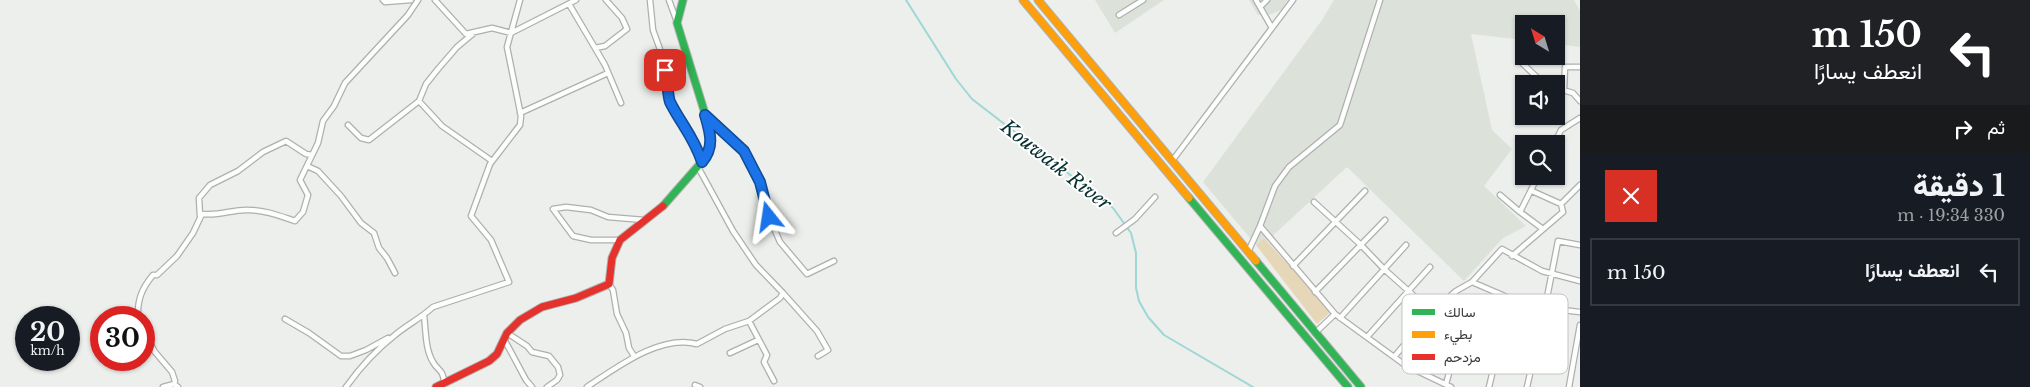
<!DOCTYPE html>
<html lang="ar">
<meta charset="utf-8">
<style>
:root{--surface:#171b24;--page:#242831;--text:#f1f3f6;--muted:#9ea1a6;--line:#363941}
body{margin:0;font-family:"Libre Baskerville",Vazirmatn,serif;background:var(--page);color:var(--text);direction:rtl;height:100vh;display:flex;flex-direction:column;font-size:19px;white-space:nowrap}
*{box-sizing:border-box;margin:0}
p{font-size:16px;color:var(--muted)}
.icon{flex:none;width:28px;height:28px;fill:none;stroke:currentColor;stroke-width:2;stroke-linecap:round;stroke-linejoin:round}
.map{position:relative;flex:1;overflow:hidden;direction:ltr}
.drawer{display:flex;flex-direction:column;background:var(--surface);width:450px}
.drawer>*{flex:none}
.top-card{background:#202124;color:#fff;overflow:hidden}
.needle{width:32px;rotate:322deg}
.controls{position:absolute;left:1515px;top:15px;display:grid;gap:10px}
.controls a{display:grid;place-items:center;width:50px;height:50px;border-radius:0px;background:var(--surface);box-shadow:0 1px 4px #0004;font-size:25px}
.speed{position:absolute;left:15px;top:306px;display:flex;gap:10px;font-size:25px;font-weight:700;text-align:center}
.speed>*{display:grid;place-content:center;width:65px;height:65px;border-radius:50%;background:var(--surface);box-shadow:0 1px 4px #0004;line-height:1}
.speed small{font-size:12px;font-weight:400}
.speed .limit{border:8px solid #d22;background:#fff;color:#111}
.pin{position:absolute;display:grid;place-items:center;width:42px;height:42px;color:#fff;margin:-21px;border-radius:10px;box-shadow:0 2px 8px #0006}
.me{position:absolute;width:55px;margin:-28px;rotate:345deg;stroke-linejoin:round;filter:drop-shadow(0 0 4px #0008)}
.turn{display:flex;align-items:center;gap:18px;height:105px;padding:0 25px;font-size:22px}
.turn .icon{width:65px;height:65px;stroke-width:2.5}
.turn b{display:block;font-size:35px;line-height:42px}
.then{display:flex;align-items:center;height:48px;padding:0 25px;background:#0003;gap:10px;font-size:19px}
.round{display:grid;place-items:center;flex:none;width:52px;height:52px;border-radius:0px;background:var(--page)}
.head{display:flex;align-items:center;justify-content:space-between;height:85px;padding:0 25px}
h1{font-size:30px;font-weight:800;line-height:38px}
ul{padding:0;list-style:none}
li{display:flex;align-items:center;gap:15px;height:68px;margin:0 10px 8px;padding:0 15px;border:2px solid var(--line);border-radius:0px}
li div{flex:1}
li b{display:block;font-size:19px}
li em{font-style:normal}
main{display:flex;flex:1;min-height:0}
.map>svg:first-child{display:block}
.built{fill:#dce2d9}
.green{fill:#e7d7b9}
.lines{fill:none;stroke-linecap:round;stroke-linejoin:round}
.stream{stroke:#9ed7d5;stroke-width:2}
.street-casing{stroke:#aeb0ad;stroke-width:7}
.fast-casing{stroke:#aeb0ad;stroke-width:9}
.slow-casing{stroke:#aeb0ad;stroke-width:9}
.jam-casing{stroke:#aeb0ad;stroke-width:9}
.street{stroke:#fcfdfc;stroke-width:4.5}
.fast{stroke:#30b455;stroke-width:7}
.slow{stroke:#ff9f0a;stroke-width:7}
.jam{stroke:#e5322d;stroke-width:7}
.route-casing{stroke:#114b97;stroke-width:12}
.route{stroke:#1a73e8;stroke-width:9}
.labels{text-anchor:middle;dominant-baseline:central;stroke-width:4;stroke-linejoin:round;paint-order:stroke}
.water-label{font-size:19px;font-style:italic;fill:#083131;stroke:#fff}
.key{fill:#fff;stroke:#c3c4c3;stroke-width:1}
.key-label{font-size:14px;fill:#383a37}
</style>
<main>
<section class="drawer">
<div class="top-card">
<div class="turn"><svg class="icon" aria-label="left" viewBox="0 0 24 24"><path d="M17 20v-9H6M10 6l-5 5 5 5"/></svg><div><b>150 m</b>انعطف يسارًا</div></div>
<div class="then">ثم<svg class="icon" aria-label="right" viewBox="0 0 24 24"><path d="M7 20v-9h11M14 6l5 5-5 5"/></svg></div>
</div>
<div class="head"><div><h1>1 دقيقة</h1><p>330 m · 19:34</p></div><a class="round" style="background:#d93025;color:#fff"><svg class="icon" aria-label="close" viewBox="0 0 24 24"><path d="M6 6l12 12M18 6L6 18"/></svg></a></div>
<ul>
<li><svg class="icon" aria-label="left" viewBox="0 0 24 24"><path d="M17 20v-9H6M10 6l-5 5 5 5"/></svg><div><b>انعطف يسارًا</b></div><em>150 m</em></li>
</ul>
</section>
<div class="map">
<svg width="1580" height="387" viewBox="0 0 1580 387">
<rect width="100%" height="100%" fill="#ecefeb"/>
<path class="built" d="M1095,0H1164L1115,33Z
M1249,0H1288L1281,10L1269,15H1258Z
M1334,0H1574L1580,11V47L1556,44V24H1524V40L1471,34L1492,130L1512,149L1484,186L1526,226L1503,238L1464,281L1347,167L1267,241L1264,238L1256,245L1203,182L1322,20Z"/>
<path class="green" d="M1264,238L1331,312L1317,324L1256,245Z"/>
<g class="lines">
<path class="stream" d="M906,0L956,79L972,99L1113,208L1131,233L1136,253V288L1139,301L1148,317L1164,335L1253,387"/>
<defs>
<path id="street" d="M383,0L385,2L411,0
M435,0L466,34L492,28L511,33L576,0
M650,0L653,30L662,55L669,86V100L693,138L702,162
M669,0L677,22
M1256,0L1272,28
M569,4L595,48L605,46L627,29L622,18L606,0
M1260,7L1267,0
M1119,15L1143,0
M595,48L605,65L621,103
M1523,64L1544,84
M1556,88L1573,93L1580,101
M1564,90L1565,67H1580
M419,101L442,126L492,161
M520,113L608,73
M706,116L744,151L760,182L769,217L780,242L807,274L834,261
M348,125L361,138L369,140L419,101L426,84L438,69L457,47L475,32
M1554,144L1561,130L1580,118
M1172,161L1293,0
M307,166L318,171L341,196L361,223L374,233L379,248L387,258L395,273
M1538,176L1520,212L1543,229
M1532,191L1561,204
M1500,195L1520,212
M1314,202L1361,245L1384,269L1432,312L1501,337
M200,216L199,198L210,185L238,171L263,152L286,141L306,154L312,155
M1116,233L1135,219L1155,197
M620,240H591L573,236L553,209L566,207L591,210L608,217L644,220
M1248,252L1260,226
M1512,256L1563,212L1561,204L1580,185
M1293,266L1365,191
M1472,282L1544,313
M609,284L613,290L617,314L626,333L629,348L634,356
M1315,292L1385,220
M783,293L817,331L828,350L818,356
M1545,308L1580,312
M1335,314L1260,226L1275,186L1289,167L1340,125L1380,0
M424,316C426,330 425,349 433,362C438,371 443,369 444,382
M138,318C137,300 142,288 153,275H157L177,256L193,233L202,214C221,216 233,209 249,210C265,210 280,216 295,221L303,212L308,195L300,180L318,143L323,121L334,106L345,83L408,15L418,0
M1340,318L1406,245
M285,319L309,333L341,356H350L366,350L388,338
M749,321L767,355L764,362L774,381
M144,333L155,352L172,372L175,381L174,384
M507,333L527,346L532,352L549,356L558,367L560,375L557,380L547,387
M1315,333L1335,314L1405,365L1451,387
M1367,337L1430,267
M504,339L526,380L532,387
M730,353L758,340
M1394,357L1432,312L1456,291L1472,282L1502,249L1542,271L1580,281
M1446,384L1463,323
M695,385L700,387
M163,387L174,384L178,387
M346,387C359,369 377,349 395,335C407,325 421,318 433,307L509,282L491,240L471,216L490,164L520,125L521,116L507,47L520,0
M587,387C616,368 660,334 697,344L725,329L749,321L780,298L783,293L756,265L733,231L698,167
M1489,387L1501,337L1509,298
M1527,387L1545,308L1558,241L1580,245
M1569,387L1580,325"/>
<path id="fast" d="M1189,198L1348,387
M663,206L707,156L711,147V133L677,23L683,0
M1256,261L1361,387"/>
<path id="slow" d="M1023,0L1189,198
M1038,0L1256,261"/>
<path id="jam" d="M436,387L489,361L497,354L507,333L520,320L542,307L576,298L609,284L612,258L620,240L663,206"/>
</defs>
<use href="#street" class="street-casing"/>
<use href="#fast" class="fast-casing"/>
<use href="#slow" class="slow-casing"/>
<use href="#jam" class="jam-casing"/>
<use href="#street" class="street"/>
<use href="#fast" class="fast"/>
<use href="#slow" class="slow"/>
<use href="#jam" class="jam"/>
</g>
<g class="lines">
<defs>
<path id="route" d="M665,70C667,77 668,98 670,102C681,124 694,137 702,162C715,147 710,132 705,115L744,151L760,182L769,217"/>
</defs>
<use href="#route" class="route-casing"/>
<use href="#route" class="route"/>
</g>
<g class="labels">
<g class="water-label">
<text transform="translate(1056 165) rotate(38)">Kouwaik River</text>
</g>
</g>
<rect x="1402" y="294" width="166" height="80" rx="8" class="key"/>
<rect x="1412" y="309" width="23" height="6" fill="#30b455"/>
<rect x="1412" y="331" width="23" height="7" fill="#ff9f0a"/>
<rect x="1412" y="354" width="23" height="6" fill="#e5322d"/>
<g class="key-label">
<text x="1444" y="317">سالك</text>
<text x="1444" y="339">بطيء</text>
<text x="1444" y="362">مزدحم</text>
</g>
</svg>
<div class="controls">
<a><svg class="needle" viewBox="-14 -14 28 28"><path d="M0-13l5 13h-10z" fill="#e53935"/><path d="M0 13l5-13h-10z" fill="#9ea1a6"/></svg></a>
<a><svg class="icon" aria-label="sound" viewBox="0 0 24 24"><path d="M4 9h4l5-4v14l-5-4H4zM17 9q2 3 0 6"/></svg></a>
<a><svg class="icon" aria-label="search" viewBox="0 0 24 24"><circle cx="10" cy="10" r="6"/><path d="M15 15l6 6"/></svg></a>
</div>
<div class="speed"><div>20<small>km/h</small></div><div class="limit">30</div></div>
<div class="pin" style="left:665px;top:70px;background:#d93025"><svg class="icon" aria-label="arrive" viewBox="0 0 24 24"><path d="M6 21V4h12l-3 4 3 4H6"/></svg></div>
<svg class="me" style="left:769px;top:217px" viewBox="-20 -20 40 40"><path d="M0-17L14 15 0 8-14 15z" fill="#1a73e8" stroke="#fff" stroke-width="4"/></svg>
</div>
</main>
